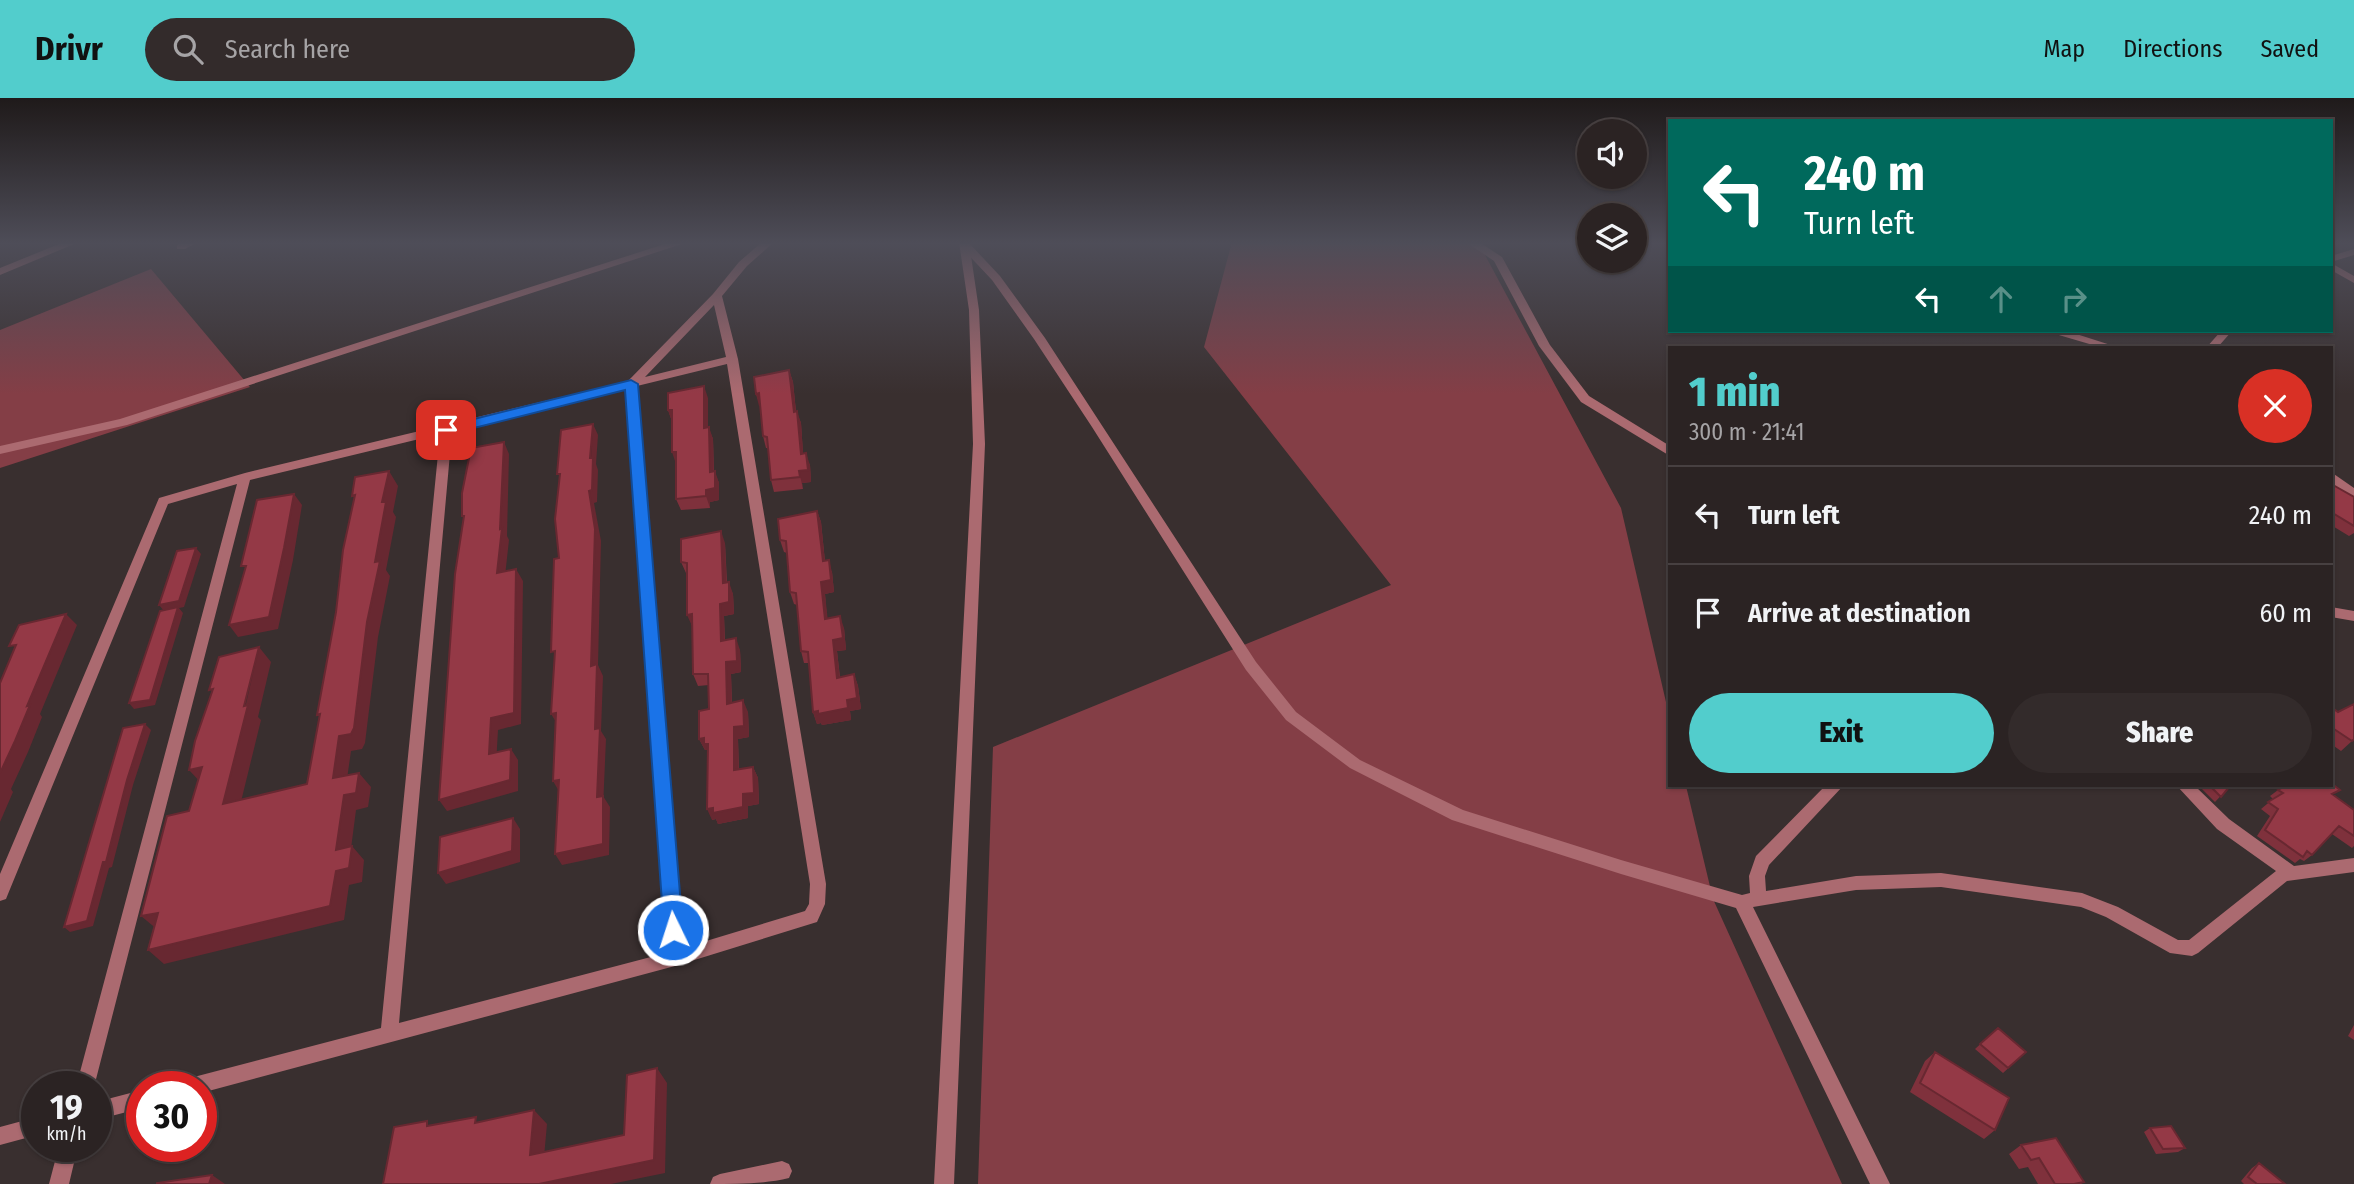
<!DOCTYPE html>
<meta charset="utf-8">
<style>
:root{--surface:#2b2323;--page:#332b2b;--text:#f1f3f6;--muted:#a6a4a6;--line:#474041;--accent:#52cdcc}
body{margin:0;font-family:"Fira Sans Condensed",sans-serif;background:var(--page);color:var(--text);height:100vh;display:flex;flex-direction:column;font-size:26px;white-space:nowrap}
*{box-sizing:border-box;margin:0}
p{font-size:23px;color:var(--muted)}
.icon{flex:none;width:38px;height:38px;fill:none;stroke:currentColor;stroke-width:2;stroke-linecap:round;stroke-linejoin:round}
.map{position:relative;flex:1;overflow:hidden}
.sheet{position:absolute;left:1668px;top:248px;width:665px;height:441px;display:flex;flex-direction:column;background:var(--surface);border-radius:0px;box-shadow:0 2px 5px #0004,0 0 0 2px var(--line)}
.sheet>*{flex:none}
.banner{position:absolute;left:1668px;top:21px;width:665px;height:214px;border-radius:0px;box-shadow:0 2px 5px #0004,0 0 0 2px var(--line);background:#00695c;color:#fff;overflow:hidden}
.fabs{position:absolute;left:1577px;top:21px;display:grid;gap:14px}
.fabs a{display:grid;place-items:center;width:70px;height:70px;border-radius:50%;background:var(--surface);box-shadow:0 2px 5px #0004,0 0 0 2px var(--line);font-size:35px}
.speed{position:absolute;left:21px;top:973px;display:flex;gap:14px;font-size:35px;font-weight:700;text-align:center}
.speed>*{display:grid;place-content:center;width:91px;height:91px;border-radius:50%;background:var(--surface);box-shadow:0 2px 5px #0004,0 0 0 2px var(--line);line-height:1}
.speed small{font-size:18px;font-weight:400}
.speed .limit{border:10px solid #d22;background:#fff;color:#111}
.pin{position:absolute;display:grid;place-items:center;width:60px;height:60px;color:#fff;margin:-30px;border-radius:14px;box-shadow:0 4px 10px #0006}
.me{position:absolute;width:77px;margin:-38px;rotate:356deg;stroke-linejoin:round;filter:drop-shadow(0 0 5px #0008)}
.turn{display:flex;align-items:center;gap:24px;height:147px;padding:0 21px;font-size:32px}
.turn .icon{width:91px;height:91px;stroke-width:2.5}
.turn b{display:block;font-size:49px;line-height:60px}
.lanes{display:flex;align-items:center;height:66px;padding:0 21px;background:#0003;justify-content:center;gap:35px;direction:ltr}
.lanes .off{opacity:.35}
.round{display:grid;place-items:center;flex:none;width:74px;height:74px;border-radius:37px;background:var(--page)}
.headline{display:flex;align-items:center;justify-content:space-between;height:119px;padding:0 21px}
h1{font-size:42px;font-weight:800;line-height:52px;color:var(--accent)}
.cta{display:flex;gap:14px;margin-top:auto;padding:14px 21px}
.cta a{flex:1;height:80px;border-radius:42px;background:var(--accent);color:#111;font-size:28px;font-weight:800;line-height:80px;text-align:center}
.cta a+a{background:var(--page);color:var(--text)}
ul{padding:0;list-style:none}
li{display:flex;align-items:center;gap:21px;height:98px;padding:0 21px;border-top:2px solid var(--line)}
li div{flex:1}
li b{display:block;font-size:26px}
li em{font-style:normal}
header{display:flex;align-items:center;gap:42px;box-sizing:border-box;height:98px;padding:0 35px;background:var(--accent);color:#111}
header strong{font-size:33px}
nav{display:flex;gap:38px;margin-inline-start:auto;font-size:24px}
.search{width:490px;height:63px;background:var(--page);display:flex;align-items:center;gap:18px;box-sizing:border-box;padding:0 24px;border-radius:38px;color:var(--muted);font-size:26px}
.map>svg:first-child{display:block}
.green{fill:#843e46}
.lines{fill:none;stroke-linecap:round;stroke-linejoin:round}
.minor{fill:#ab6a70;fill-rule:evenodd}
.tertiary{fill:#ab6a70;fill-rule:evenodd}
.wall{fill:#7f313c}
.shaded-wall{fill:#682831}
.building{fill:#943946;stroke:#682831;stroke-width:2}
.route{fill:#1a73e8;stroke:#114b97;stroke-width:2}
</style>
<header>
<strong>Drivr</strong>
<div class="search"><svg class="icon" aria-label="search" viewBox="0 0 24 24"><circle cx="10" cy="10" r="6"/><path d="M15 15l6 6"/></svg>Search here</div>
<nav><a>Map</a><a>Directions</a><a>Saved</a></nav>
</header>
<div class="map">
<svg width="2354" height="1086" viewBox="0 0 2354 1086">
<rect width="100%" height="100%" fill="#392f2f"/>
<path class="green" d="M1232,144H1478L1621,410L1669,617L1670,688H1686L1713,801L1842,1086H978L993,649L1391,487L1204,249Z
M151,171L250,289L0,370V232Z"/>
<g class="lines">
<path class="minor" d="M64,144H79L0,177V170Z
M183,144H198L185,151H177V147Z
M671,144H688L127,327L0,356V348L120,321Z
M762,144H774L747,168L722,198L738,261L826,786L825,806L817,824L675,868L201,995V989H181L183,983L190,980L381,930L440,336L250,382L94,989H76L237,386L168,406L8,796L6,801L0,803V776L159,400L245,375L628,283L713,196L739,164ZM714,207L726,259L645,279ZM727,266L810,786L809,806L805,813L683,850L637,288ZM626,290L666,855L399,925L452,333Z
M1466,144H1479L1502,159L1550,247L1589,298L1670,348V358L1581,304L1539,248L1494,163Z
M961,145H969L1000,178L1045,240L1256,564L1296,614L1360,662L1463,712L1621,762L1742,797L1750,795L1749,778L1756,758L1825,688H1843L1769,767L1765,778L1766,793L1856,778L1941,775L2082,795L2118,809L2178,842H2189L2276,773L2217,731L2177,688H2195L2229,721L2294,768L2354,760V774L2287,783L2198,855L2192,858L2170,855L2106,819L2081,809L1941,789L1856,792L1753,809L1890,1086H1870L1736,810L1621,776L1452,722L1350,670L1286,622L1246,572L1092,329L1034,241L992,182L961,149Z
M2354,151V157L2331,164V158Z
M2331,165L2354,178V185L2331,172Z
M2051,233H2067L2120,250H2103L2052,235Z
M2221,233H2232L2217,250H2206Z
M2331,374L2354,390V401L2331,385Z
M2331,509L2354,513V523L2331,519Z
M142,992V1010L96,1022V1004Z
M37,1019V1037L0,1047V1029Z
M59,1048H78L69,1086H49Z
M782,1063L789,1066L792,1073L789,1080C765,1086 736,1086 710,1086L713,1079L720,1076Z"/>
<path class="tertiary" d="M959,144H969L979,212L985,346L954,1086H934L973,346L969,212Z"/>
</g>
<path class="wall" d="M789,272L793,284L796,313L801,325L803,356L810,367L811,384L802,385L803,391L774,394L771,382L768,350H766L763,338L760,307L756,296Z
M708,300V329L713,341L714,373L719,385V402L710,404V410L681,412L676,401V366L672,323L668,312Z
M2331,389L2354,399V435L2349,438L2331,427Z
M817,413L821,424L825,463L832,474L834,494L825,496L827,521L844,530L846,552L837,553L840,579L854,576L858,588L861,611L850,613L851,622L822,627L821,625L817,626L813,614L809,565H804L801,553L797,507L794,506L790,494L787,455L784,454L780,442Z
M725,445L727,484L733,496L734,516L724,518L725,542L740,552L741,574L731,576L732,605L748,614L749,639L738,641L739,671L753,669L758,680L759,706L748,708V720L718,726L716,721L712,722L707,654V652H705L699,641L709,611V587L698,588L693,576L692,528L687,476L686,475L681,464Z
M2331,609L2352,643L2341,653L2331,646Z
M2202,688H2230L2215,704L2201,690Z
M2278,692L2333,697L2354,712V748L2352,750L2332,736L2312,757L2304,763L2300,761L2295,765L2257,738L2270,718L2261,711L2273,701L2270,698Z
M2354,927V942L2348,938Z
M1998,930L2026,954L2003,975L1975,951Z
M1935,954L1995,1032L1984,1041L1910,994L1925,963Z
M2150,1030L2185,1050L2178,1054L2156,1056L2144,1034Z
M2021,1047L2084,1084L2081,1086H2038L2028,1069L2019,1071L2009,1056Z
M2259,1065L2285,1086H2244L2241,1083L2252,1070Z"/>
<path class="shaded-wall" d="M789,272L793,284L797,325L794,314Z
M704,288L708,300V341L704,330Z
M759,295L763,307L759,308L756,296Z
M668,312H672V324Z
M797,313L801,325L804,368L801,356Z
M593,326L598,337L596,366L598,372L597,404L594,405L601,443L598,567L603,578L601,633L606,641L603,710L597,699L591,568L589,393Z
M709,329L713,341L714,386L710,374Z
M504,344L509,356L507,438L509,442L504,487L497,475Z
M672,354H676V366Z
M806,355L810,367L811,384L802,385L803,391L799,373Z
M389,373L398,388L393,414L396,419L386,472L390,478L378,539L365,645L362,651L351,653L345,695L333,680L339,638L375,464L382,404Z
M715,373L719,385V402L710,404V410L706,398V392Z
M294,396L302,407L293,462L278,531L238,539L229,527Z
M817,413L821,424L826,475L823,463Z
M721,433L725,445L727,497L723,485Z
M196,450L201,456L184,509L179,510L183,515L155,607L134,611L129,605L164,513L159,507Z
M829,462L832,474L834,494L825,496L829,533L825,521L821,484Z
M516,471L523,483L521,626L498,632L496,667L489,656L491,620Z
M729,484L733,496L734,516L724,518L725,555L721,543L720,506Z
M66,516L77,527L40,616L42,619L28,654L11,691L13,694L0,724V675L27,608Z
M692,516V528L687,517Z
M840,518L844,530L846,552L837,553L841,591L837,580L833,542Z
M736,540L740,552L741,574L731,576L732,617L727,606L726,564Z
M259,549L271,564L258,619L261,622L237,720L223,706Z
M854,576L858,588L861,611L850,613L851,622L822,627L821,625L817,626L813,614L847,602Z
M743,602L748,614L749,639L738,641L739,683L734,672V629Z
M556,615L558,627L551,616Z
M145,626L151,632L133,687L112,769L109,770L93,828L70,834L64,829Z
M704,640L708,646L709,658L707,652H705L699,641Z
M511,651L518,662V693L447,713L439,702Z
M202,669L203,687L189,672Z
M753,669L758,680L759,706L748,708V720L718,726L716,721L712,722L707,711L743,696Z
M359,675L371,689L368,709L356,712L349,766L336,752L344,697Z
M559,682L560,695L553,683Z
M603,698L610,709L609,757L562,767L555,756Z
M513,720L520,731V764L446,786L438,775Z
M352,748L364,762L362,784L349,787L344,822L164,866L148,852L336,773Z
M158,815V832L141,818Z
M657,970L667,985L665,1075L611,1086H539L654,1062Z
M534,1012L547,1026L543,1070L530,1057Z
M212,1077L225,1086H209Z"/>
<path class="building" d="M789,272L794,314L797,313L801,356L806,355L808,372L799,373L800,379L771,382L767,339L763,338L759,295L756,296L754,279Z
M704,288V330L709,329L710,374L715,373V390L706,392V398L676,401V354H672V312H668V295Z
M593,326L590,360H593L592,392L589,393L595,431L591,568L597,566L595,631L600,630L597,699L603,698V746L555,756L559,682L553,683L556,615L551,616L555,553L551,554L554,461L559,460L555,421L560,376H557L561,332Z
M504,344L500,431L502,430L497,475L516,471L514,615L491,620L489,656L511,651L510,682L439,702L455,476L464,418H462V395L471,350Z
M389,373L382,404H386L375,464L380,463L367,524L354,630L351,636L339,638L333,680L359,675L356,695L344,697L336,752L352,748L349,770L336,773L330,808L148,852L158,815L141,818L167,718L189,713L202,669L189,672L195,643L213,591L209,592L219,559L259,549L244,608L248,607L223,706L307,686L320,616L317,617L336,514L343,452L355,397L352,398L355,379Z
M2333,387L2354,399V428L2331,414V389Z
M294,396L284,450L269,519L229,527L246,468H241L257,402Z
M817,413L823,463L829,462L831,482L821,484L825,521L840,518L843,540L833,542L837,580L854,576L857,600L847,602L848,610L818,616V613L813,614L808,554L801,553L796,495L790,494L786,443L780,442L778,421Z
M721,433L723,485L729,484V504L720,506L721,543L736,540L737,563L726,564L727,606L743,602L744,628L734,629V672L753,669L754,695L743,696V709L713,715V710L707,711L708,646H704V640L699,641V613L709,611L708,576H693L692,516L687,517V465L681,464V441Z
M196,450L179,503L159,507L177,453Z
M178,509L150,602L129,605L160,513Z
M66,516L27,608L30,607L15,643L0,675V585L16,547L9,548L19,527Z
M2354,606V641L2352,643L2331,629V609L2338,614Z
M145,626L127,682L106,764H103L87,823L64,829L123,630Z
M2331,685L2340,692L2332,696L2354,712V738L2339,728L2312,757L2307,753L2303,759L2265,732L2278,711L2268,704L2283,695L2278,692L2285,688H2331Z
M2210,688H2230L2221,699Z
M513,720L512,753L438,775L440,739Z
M1998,930L2026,954L2008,970L1980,946Z
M1935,954L2009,1000L1995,1032L1920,985Z
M657,970L654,1062L539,1086H383L394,1029L427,1023V1028L476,1019L475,1025L534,1012L530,1057L624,1037L627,977Z
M2171,1028L2185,1050L2163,1051L2150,1030Z
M2056,1040L2084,1084L2074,1086H2055L2039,1060L2031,1062L2021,1047Z
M2259,1065L2285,1086H2257L2248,1079Z
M212,1077L209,1086H157V1085Z"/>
<linearGradient id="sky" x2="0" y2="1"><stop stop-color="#1f1a1a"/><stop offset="0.49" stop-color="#4e4d58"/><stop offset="1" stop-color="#4e4d58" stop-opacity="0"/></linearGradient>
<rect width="2354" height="296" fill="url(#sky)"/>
<path class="route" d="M631,282L638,286L683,832L680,839L673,841L666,839L664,832L625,292L446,337L439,332L446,328Z"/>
</svg>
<div class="fabs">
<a><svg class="icon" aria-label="sound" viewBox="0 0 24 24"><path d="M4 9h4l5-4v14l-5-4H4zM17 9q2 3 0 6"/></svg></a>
<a><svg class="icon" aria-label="layers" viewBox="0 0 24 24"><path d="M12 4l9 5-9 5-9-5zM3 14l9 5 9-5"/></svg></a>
</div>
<div class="speed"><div>19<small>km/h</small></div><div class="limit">30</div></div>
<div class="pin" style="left:446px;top:332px;background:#d93025"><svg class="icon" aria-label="arrive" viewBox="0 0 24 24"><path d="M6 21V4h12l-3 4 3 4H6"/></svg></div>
<svg class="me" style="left:673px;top:832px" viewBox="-20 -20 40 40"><circle r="17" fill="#1a73e8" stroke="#fff" stroke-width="3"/><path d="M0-11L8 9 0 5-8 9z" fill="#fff"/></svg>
<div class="banner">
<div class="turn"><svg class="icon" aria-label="left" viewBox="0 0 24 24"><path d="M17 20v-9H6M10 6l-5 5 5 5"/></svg><div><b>240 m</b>Turn left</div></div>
<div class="lanes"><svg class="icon" aria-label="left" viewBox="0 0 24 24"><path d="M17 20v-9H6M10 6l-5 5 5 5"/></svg><svg class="icon off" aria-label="ahead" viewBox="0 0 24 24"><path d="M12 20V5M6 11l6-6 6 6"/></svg><svg class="icon off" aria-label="right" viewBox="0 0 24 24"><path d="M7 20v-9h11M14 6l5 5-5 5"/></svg></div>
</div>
<section class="sheet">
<div class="headline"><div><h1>1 min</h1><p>300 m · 21:41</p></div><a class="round" style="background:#d93025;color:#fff"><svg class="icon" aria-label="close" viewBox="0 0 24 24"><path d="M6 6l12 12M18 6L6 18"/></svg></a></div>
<ul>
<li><svg class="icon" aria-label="left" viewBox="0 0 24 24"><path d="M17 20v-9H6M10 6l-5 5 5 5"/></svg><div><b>Turn left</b></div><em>240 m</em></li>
<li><svg class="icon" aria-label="arrive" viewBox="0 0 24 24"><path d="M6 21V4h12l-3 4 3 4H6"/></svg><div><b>Arrive at destination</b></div><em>60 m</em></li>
</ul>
<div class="cta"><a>Exit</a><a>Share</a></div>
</section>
</div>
